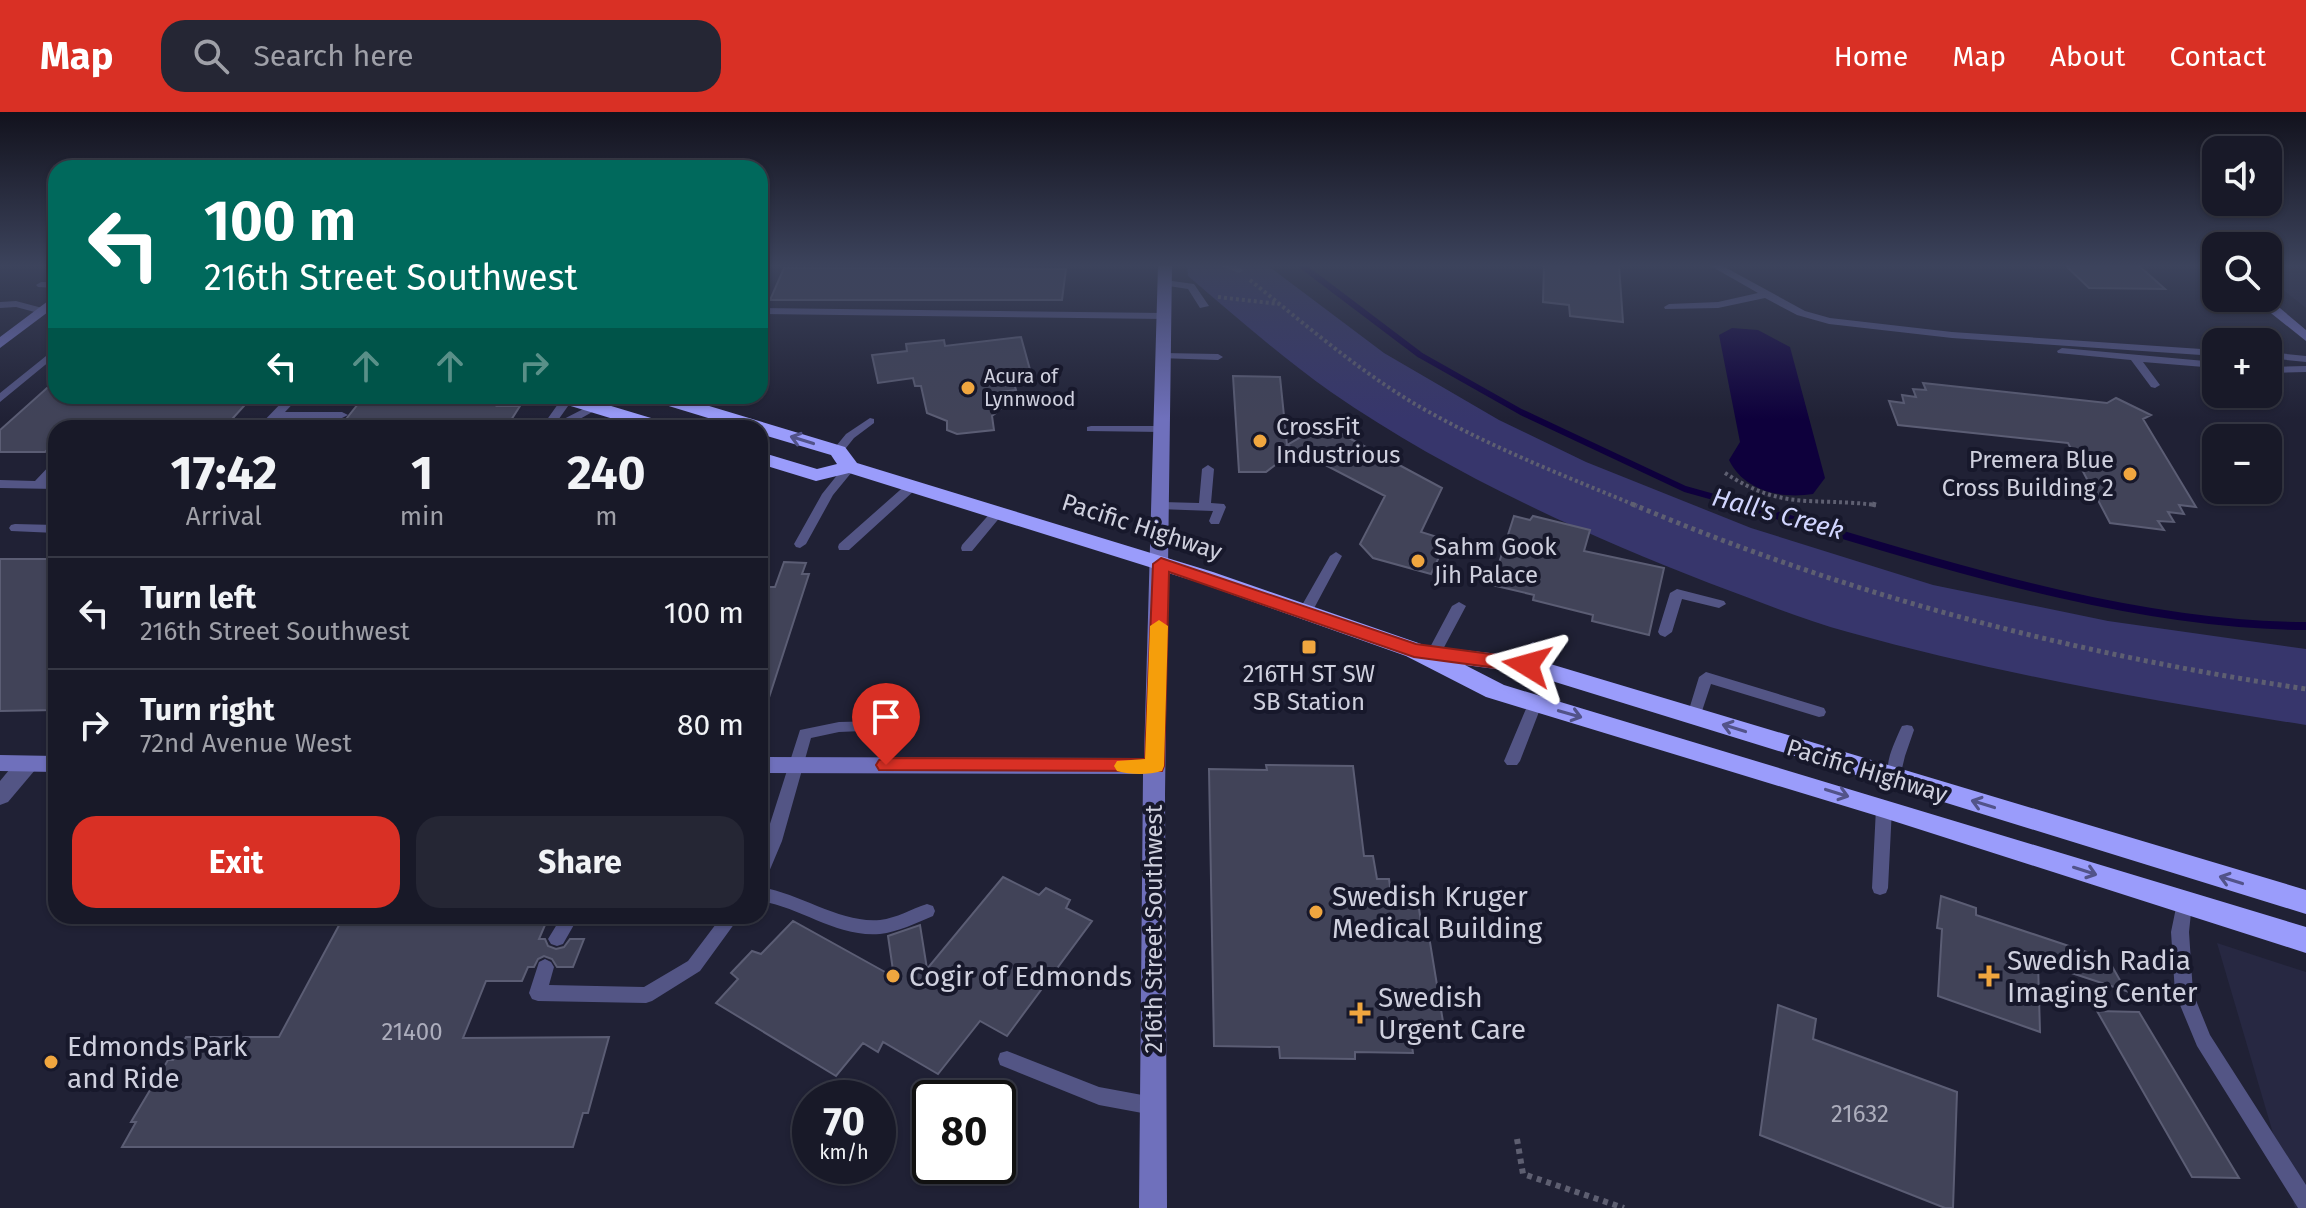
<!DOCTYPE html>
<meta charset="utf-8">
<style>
:root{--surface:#181928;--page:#252634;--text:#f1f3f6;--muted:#9fa0a8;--line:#363845;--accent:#d93025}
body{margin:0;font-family:"Fira Sans",sans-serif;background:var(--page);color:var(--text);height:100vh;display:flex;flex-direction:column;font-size:30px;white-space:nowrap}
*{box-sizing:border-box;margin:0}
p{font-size:26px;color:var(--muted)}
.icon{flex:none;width:44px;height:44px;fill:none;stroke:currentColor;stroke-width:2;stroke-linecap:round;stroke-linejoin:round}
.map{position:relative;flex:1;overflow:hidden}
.side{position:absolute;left:48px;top:308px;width:720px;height:504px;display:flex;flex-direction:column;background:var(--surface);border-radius:24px;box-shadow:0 2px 6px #0004,0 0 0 2px var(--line)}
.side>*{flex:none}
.hud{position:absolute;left:48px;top:48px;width:720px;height:244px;border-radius:24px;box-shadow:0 2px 6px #0004,0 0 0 2px var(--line);background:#00695c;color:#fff;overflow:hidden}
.buttons{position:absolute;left:2202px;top:24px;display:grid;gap:16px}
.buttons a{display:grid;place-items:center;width:80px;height:80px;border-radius:16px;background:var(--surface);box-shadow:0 2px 6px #0004,0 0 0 2px var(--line);font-size:40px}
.speed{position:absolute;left:792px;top:968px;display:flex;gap:16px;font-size:40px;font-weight:700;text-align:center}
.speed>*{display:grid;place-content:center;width:104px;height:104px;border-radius:50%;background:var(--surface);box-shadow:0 2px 6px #0004,0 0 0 2px var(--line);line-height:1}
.speed small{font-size:20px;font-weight:400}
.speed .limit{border:4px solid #111;border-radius:12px;background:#fff;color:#111}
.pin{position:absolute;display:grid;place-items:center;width:68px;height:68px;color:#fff;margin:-82px -34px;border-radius:50% 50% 50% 0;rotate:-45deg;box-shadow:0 0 8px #0007}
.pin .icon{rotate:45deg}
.me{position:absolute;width:88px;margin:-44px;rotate:278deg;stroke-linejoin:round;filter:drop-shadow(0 0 6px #0008)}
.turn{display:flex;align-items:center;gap:28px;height:168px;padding:0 24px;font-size:36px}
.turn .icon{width:104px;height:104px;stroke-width:2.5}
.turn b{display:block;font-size:56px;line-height:68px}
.lanes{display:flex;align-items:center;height:76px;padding:0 24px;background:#0003;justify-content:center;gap:40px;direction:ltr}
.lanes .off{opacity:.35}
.eta{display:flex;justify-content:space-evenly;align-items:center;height:136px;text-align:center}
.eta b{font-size:48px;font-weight:700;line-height:56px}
.button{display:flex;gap:16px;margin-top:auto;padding:16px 24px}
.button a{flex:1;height:92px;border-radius:24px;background:var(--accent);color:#fff;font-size:32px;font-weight:700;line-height:92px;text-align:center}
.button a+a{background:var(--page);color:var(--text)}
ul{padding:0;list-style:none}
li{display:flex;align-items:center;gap:24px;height:112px;padding:0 24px;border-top:2px solid var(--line)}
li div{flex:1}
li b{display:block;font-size:30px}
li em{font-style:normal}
header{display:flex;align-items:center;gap:48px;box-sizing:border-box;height:112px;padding:0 40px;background:var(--accent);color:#fff}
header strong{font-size:38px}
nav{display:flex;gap:44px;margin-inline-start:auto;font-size:28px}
.search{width:560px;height:72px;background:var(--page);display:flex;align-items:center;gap:20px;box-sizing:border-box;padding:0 28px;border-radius:24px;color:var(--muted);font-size:30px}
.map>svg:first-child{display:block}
.built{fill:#272842}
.green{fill:#37366c}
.water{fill:#0e003c}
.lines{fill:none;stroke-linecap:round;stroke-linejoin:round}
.stream-far1{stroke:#0e003c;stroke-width:6}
.stream{stroke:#0e003c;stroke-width:8}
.building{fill:#414358;stroke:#5b5d74;stroke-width:2}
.path-far2{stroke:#5e5f71;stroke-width:4;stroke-dasharray:3 3;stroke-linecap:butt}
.path-far1{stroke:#5e5f71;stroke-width:5;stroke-dasharray:4 4;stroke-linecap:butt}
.path{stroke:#5e5f71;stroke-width:6;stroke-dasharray:5 5;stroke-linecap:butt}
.lane{fill:#535585;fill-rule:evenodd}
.street{fill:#535585;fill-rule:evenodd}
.secondary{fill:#6f70bc;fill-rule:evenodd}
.highway{fill:#9a9cfb;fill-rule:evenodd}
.oneway{stroke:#525389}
.route{fill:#d93025;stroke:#8d1f18;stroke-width:2}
.slow{fill:#f59e0b}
.poi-dot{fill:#f0a63f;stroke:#17182b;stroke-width:3}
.labels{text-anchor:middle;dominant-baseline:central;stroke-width:8;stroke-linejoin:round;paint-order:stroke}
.far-poi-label{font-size:20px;fill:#cfd0de;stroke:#17182b;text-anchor:start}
.poi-label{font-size:24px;fill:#cfd0de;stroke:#17182b;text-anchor:start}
.street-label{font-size:24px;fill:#cfd0de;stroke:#17182b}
.near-number-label{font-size:24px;fill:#acadbc}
.water-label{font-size:26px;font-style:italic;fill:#d1d5fe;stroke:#17182b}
.near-poi-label{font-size:28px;fill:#cfd0de;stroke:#17182b;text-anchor:start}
</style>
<header>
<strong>Map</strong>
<div class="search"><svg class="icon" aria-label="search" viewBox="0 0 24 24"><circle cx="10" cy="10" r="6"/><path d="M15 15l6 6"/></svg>Search here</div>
<nav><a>Home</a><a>Map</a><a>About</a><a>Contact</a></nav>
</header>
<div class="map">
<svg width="2306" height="1096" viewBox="0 0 2306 1096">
<rect width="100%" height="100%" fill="#202135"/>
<path class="built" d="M2268,153H2306V196L2268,166Z
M2217,831L2306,860V1096H2295Z"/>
<path class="green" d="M1187,153H1267L1384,241L1499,308L1586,350L1751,416L1933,473L2108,509L2306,537V613C2152,589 1999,562 1848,520C1801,507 1755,488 1709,471C1578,420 1447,360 1331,280C1280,244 1234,203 1188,164Z"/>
<path class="water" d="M1732,216L1758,218L1790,235L1825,366L1813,382C1781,387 1744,379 1729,348L1740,330L1719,223Z"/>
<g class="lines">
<path class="stream-far1" d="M1301,153L1420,243L1521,300L1685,377L1746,394"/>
<path class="stream" d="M1739,392C1917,444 2121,514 2306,514"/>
</g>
<path class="building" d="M1544,153H1619L1623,210L1570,204L1569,193L1543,190Z
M2065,153H2138L2165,177L2089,176Z
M784,156L1066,157L1062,188H770Z
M1021,225L1032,265L1013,268L1016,278L999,280L1002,296L992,304L994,318L957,322L947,318V309L927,301L921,274H915L913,266L878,271L872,243L907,239L906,232L944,228L945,234Z
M1233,264L1280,265L1287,333L1323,312L1442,376L1421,420L1447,428L1431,462L1373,446L1360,432L1385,384L1287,333L1288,343L1266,360H1239Z
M56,268V284H253L224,316H56V329L45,340H0V318Z
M1923,271L2107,291L2116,286L2151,303L2143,307L2196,395L2179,393L2184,402L2168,400L2174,410L2158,409L2164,418L2110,411L2068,331L1898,313L1889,289L1904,291L1902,283L1916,285L1913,277L1926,278Z
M502,286L497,294H520L506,316H339L362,287Z
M1514,404L1530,408L1533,404L1590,418L1584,439L1664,456L1649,523L1592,509L1593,503L1533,488L1534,483L1492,473Z
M0,447H56V598L0,599Z
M784,450L806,451L802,462H809L764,601H760V492L766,475H775Z
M1266,653L1353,654L1364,744H1373L1377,767H1389L1391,782L1417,783L1422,817L1428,818L1446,928L1411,927L1413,941L1355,940V947L1280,946L1279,935L1214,934L1209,657L1267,658Z
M1003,765L1039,783L1046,776L1070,788L1066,796L1092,809L1007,924L980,909L938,962L883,930L878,940L863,931L836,964L716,891L738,867L731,861L752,839L761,842L793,809L894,865L888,824L920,813L927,857Z
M1941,784L1976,796V803L2108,847L2126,879L2038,850L2040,920L1938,884L1942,817L1937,816Z
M344,804H514L510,813H545L539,827H545L548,834L556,837L564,835L570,827H584L573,855H557L552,847L544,844L538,847L534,855H528L522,869H486L463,926L609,925L588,1001H583L573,1035H122L136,1010H131L168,948H173L186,925H279Z
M1778,893L1816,907L1813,927L1957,980L1953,1096H1945L1760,1023Z
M2097,899L2139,900L2239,1066L2192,1065Z"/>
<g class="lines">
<path class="path-far2" d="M1250,168C1302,210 1353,254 1410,289C1482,332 1560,362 1637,394
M1218,185L1279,192
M1725,361C1783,399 1812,385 1876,393"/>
<path class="path-far1" d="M1632,392C1849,484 2074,542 2306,577
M1872,392L1876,393"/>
<path class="path" d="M1517,1027L1523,1062L1624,1096"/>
<path class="lane" d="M1218,153H1234L1244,158L1239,161Z
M1709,153H1721L1805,199L1830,206L1952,220L2216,238V244L1952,226L1829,212L1797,203L1765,186L1718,196L1665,197L1664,195L1669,192L1718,190L1758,181Z
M1165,168L1194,172L1209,194L1200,196L1188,177L1162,173V169Z
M41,170H56V176L38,175L36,173Z
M16,189L46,197L47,199L42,202L16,195L0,196V190Z
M760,196L1164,201L1169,204L1164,207L760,202Z
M56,236V244L0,290V281Z
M2062,236L2216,250V256L2143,250L2160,273L2155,276L2151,275L2131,248L2058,241L2057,239Z
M2268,240L2306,244V250L2268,246Z
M1163,241L1218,242L1223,245L1218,248L1159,246V242Z
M2306,254V260L2268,261V255Z
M288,284H300L285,300H342L348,303L342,306H279L269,316H257Z
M563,285H571L573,287L556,311L591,293L595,292L601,295L564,316H541Z
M870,306L874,307V311L854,326L842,341H834L832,339L846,322Z
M1091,314H1162L1168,317L1162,320L1087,319V315Z
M56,350V361L48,369H56V377L0,376V368L35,369L52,351Z
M850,351L856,355L833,383L806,432L800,436L796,435L794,432L822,382L846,352Z
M1208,353L1214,357L1211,391L1224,392L1226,395L1219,412H1211L1209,409L1213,399L1158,397L1156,394L1162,390L1199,391L1202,357Z
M912,370L918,374L916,377L849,438H839L838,435L839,432L908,371Z
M997,397L1003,401L1001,404L972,439H962L961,436L962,433L993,398Z
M15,412L56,413V421L11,419L9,416L11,413Z
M1336,440L1342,444L1311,502L1304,507L1299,505L1297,502L1330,444Z
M1677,477L1724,489L1726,492L1719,496L1682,487L1672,520L1665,525L1660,523L1658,520L1670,481Z
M1459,490L1466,494L1441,541L1434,546L1429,544L1427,541L1452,494Z
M1533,530L1540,535L1532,556H1522L1520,553L1526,535Z
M1706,560L1824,596L1826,600L1824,604L1819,605L1711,572L1699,608H1689L1687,604L1699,565Z
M1535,587L1540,588L1542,592L1520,649L1517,653H1507L1504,649L1528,592L1530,588Z
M880,609L885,610L887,614L885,618L839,620L811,626L782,729L766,767L760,769V743L800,618L839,610Z
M1907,613L1912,614L1914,618L1905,644L1899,669H1889C1884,652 1893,634 1900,618L1902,614Z
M1884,690L1890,692L1892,696L1888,776L1886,781L1880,783L1874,781L1872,776L1876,696L1878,692Z
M760,775C799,781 842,812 880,808C897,806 911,797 927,792L933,794L935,799L933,804C916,811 898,820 880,822C838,826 800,795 760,789Z
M2184,784L2190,786L2192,791L2189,820L2193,881L2210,923L2306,1073V1096H2298L2197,934L2175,881L2171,820L2178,786Z
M562,804H579L563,832L557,834L551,832L548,827Z
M722,804H740L700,859L652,889L646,891L538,889L532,887L529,881L539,850L545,847L551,850L554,855L549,873L644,875L688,849Z
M1007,939L1099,975L1153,985L1160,988L1163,994L1160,1000L1153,1003L1099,993L1000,953L998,947L1000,941Z"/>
<path class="street" d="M27,644L35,646L38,652L35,658L8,690L0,693V669L19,646Z"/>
<path class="secondary" d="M1158,153H1172L1165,682L1167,1096H1139L1143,662L760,661V645L1144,646Z
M56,183V194L0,236V225Z
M2252,186H2268L2306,218V229Z
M0,643L56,644V660L0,659Z"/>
<path class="highway" d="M549,284H578L671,312L674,316H643L551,288Z
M647,284H676L845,335L857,351L1213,460L1427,534L1527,545L2306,778V802L1526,561L1465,553L1504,573L2306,815V841L1884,706L1486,585L1406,544L1197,470L849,361L816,369L760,352V340L817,357L837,352L831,343L760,322V316H741L649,288Z"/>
</g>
<defs><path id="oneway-shaft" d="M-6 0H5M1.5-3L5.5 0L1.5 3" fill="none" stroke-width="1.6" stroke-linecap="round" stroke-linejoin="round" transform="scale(2)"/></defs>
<g class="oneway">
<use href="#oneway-shaft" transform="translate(802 328) rotate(-163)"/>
<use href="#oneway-shaft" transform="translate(1570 602) rotate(16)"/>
<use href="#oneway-shaft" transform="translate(1734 616) rotate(-163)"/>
<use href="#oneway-shaft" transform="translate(1837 681) rotate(17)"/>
<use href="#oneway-shaft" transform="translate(1983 692) rotate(-163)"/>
<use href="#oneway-shaft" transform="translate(2085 759) rotate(18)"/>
<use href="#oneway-shaft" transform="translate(2231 768) rotate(-163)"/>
</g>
<linearGradient id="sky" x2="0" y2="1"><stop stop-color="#12121d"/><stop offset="0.5" stop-color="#3c435c"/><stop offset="1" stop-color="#3c435c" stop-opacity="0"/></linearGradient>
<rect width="2306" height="307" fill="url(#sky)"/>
<path class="route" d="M1161,446L1416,532L1527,547L1536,553L1527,560L1414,545L1169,460L1164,654L1162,659L879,658L876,653L879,648L886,646L1145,647L1153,452Z"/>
<path class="slow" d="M1159,508L1168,514L1164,654L1162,659C1149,663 1130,663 1117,659L1114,654L1117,649L1145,647L1150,514Z"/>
<g class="poi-dot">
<circle cx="968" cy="276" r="8"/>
<circle cx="1260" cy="329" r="8"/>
<circle cx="2130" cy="362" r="8"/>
<circle cx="1418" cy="449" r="8"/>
<rect x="1301" y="527" width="16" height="16" rx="4"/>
<circle cx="1316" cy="800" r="8"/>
<circle cx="893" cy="864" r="8"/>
<path d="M1985 852h8v8h8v8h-8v8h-8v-8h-8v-8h8z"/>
<path d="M1356 889h8v8h8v8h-8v8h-8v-8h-8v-8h8z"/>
<circle cx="51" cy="950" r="8"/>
</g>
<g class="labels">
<g class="far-poi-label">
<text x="984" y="264">Acura of<tspan x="984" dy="23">Lynnwood</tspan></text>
</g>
<g class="poi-label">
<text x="1276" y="315">CrossFit<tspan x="1276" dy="28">Industrious</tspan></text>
<text x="2114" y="348" text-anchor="end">Premera Blue<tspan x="2114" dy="28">Cross Building 2</tspan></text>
<text x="1434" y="435">Sahm Gook<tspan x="1434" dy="28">Jih Palace</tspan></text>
<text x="1309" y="562" text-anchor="middle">216TH ST SW<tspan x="1309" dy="28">SB Station</tspan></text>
</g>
<g class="street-label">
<text transform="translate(1142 415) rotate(18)">Pacific Highway</text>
<text transform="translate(1867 659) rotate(17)">Pacific Highway</text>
<text transform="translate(1154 817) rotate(-90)">216th Street Southwest</text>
</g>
<g class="near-number-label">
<text x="412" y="920">21400</text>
<text x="1860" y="1002">21632</text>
</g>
<g class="water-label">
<text transform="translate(1778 402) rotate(15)">Hall's Creek</text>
</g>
<g class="near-poi-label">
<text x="1332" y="784">Swedish Kruger<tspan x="1332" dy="32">Medical Building</tspan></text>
<text x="2007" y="848">Swedish Radia<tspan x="2007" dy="32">Imaging Center</tspan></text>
<text x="909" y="864">Cogir of Edmonds</text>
<text x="1378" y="885">Swedish<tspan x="1378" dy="32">Urgent Care</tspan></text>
<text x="67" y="934">Edmonds Park<tspan x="67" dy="32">and Ride</tspan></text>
</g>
</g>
</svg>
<div class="buttons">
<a><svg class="icon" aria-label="sound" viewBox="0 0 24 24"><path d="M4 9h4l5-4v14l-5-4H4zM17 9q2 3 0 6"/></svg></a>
<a><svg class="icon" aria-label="search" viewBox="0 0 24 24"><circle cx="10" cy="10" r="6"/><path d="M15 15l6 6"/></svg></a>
<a>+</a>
<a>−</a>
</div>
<div class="speed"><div>70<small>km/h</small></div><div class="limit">80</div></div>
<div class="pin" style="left:886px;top:653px;background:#d93025"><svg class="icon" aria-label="arrive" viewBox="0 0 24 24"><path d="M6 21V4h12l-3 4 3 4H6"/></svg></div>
<svg class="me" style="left:1527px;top:553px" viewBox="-20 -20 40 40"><path d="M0-17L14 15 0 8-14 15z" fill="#d93025" stroke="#fff" stroke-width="4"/></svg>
<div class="hud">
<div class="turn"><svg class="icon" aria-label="left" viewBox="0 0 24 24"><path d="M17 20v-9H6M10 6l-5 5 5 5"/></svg><div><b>100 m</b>216th Street Southwest</div></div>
<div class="lanes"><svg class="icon" aria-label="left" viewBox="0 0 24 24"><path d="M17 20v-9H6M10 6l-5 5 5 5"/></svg><svg class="icon off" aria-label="ahead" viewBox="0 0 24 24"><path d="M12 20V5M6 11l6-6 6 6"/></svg><svg class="icon off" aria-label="ahead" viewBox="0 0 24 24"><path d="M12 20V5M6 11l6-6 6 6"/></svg><svg class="icon off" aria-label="right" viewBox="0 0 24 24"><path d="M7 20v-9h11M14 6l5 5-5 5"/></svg></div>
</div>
<section class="side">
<div class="eta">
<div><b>17:42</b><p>Arrival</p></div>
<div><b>1</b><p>min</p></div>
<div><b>240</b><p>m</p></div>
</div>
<ul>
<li><svg class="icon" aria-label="left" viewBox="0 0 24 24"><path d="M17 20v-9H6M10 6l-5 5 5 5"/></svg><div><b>Turn left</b><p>216th Street Southwest</p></div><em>100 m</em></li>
<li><svg class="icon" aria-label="right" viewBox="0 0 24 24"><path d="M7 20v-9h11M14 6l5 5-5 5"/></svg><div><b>Turn right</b><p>72nd Avenue West</p></div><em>80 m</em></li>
</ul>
<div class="button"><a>Exit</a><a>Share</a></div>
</section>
</div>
